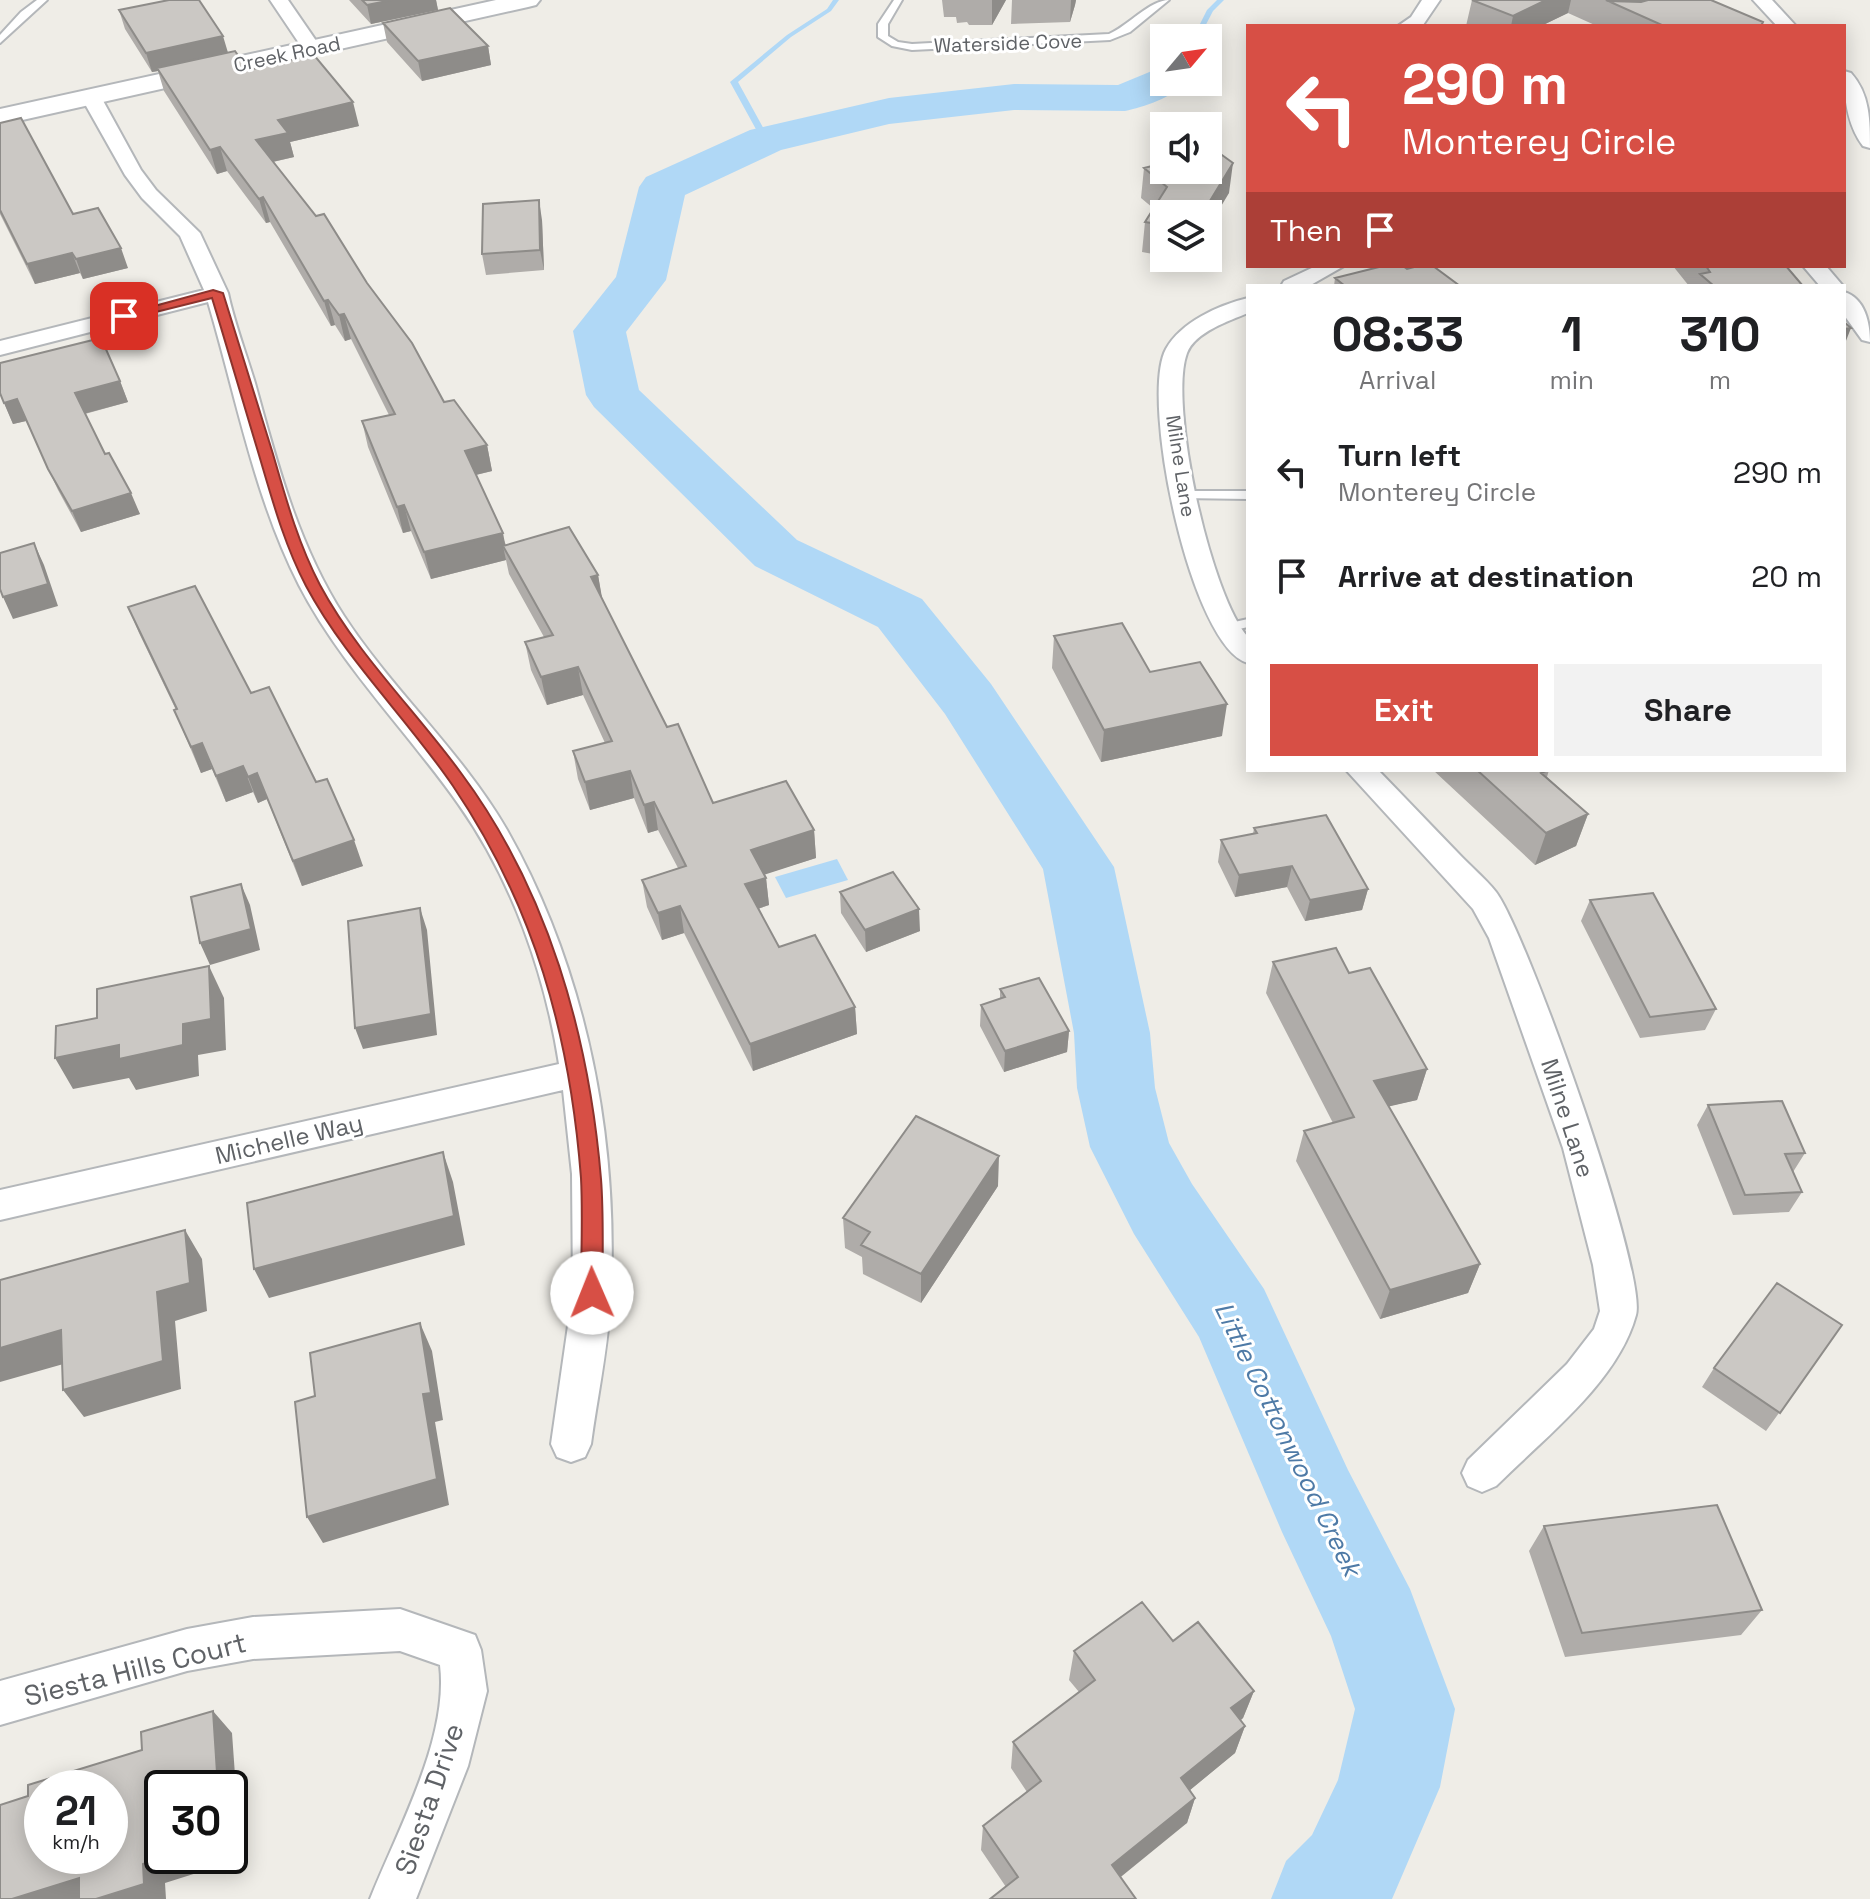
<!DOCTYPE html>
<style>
:root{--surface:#fff;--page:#f2f2f2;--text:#202124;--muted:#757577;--accent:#d74f45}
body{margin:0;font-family:"Space Grotesk",sans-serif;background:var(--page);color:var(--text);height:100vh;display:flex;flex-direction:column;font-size:30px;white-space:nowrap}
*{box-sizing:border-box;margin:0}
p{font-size:26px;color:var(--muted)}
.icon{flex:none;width:44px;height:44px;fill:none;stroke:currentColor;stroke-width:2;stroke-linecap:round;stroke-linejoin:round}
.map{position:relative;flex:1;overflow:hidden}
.sheet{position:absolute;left:1246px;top:284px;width:600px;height:488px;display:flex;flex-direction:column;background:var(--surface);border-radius:0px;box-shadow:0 4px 20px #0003}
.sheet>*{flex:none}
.top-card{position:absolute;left:1246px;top:24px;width:600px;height:244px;border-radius:0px;box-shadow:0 4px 20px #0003;background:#d74f45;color:#fff;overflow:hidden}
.needle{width:52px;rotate:61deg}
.buttons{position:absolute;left:1150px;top:24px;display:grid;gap:16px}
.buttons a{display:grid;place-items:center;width:72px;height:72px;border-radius:0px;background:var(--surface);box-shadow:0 4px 20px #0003;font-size:40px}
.speed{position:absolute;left:24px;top:1770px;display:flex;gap:16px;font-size:40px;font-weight:700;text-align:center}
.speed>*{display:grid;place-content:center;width:104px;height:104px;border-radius:50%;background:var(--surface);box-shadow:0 4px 20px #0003;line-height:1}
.speed small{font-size:20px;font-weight:400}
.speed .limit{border:4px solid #111;border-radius:12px;background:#fff;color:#111}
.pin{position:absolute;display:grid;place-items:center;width:68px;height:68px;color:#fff;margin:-34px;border-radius:16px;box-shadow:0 4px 12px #0006}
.me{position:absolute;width:88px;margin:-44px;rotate:359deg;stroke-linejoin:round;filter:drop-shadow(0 0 6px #0008)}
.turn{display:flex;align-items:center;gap:28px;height:168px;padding:0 24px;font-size:36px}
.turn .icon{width:104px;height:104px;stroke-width:2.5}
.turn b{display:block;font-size:56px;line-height:68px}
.then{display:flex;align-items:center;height:76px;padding:0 24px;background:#0003;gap:16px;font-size:30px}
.eta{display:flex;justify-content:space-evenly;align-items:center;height:136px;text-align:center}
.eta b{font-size:48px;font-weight:600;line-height:56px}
.primary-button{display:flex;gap:16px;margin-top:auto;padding:16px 24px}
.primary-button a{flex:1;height:92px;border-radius:0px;background:var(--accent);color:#fff;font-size:32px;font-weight:600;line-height:92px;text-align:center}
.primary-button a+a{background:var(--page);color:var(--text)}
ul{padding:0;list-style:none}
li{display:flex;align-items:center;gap:24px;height:104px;padding:0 24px}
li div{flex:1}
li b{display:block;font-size:30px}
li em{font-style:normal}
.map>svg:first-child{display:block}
.water{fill:#b0d8f6}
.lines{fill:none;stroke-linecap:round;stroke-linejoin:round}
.stream{fill:#b0d8f6;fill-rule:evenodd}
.river{fill:#b0d8f6;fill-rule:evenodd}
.service-casing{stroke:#b4b7ba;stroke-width:4}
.minor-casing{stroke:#b4b7ba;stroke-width:4}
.tertiary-casing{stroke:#b4b7ba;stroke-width:4}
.service{fill:#fff;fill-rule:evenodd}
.minor{fill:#fff;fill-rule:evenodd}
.tertiary{fill:#fff;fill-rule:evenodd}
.wall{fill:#afaca9}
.shaded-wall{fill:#8e8c89}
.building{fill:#cbc8c4;stroke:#8e8c89;stroke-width:2;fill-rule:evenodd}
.route{fill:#d74f45;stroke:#8c332d;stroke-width:2}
.labels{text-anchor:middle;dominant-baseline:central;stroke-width:6;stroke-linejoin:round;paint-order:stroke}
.far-street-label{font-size:20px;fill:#5f6266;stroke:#fff}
.street-label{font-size:24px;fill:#5f6266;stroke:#fff}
.water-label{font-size:26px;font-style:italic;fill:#4e7aa6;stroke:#fff}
.near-street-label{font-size:28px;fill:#5f6266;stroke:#fff}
</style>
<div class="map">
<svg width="1870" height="1899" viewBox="0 0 1870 1899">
<rect width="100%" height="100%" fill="#efede7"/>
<path class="water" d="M837,859L848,880L786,898L775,877Z"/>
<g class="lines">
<path class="stream" d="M833,0H839L831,11L791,37L738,82L770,140L763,142L730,82L787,35L827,9Z
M1217,0H1224L1213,11L1199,38H1193L1207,10Z"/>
<path class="river" d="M1164,66V82H1184C1173,98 1143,107 1125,111L1014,110L889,124L781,150L685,195L666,280L626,332L639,390L797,540L922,599L991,684L1114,867L1150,1033L1155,1088L1169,1143L1192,1184L1264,1289L1348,1470L1410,1589L1455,1709L1440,1787L1392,1899H1271L1286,1861L1312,1835L1338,1780L1355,1709L1331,1636L1282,1532L1199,1337L1134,1234L1090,1147L1077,1088L1074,1033L1043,869L945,714L878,627L755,566L594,407L586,395L573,331L616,277L639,187L646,177L750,130L889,98L1014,84L1118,85Z"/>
<defs>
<path id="service" d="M37,0H47L0,43V35L21,12Z
M894,0H902L888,24V36L898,42L912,44L1109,34C1128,26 1150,0 1169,0L1130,32L1110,40L912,50L892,46L878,37V24Z
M1185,491H1248V499L1181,498V492Z
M1248,619V627L1226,632L1219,628L1221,625Z"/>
<path id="minor" d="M270,0H288L321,48L319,52H305Z
M1422,0H1440L1423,25L1398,26L1411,17Z
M1753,0H1772L1796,26H1777Z
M1844,71L1851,73C1870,94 1870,121 1870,148L1863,146C1847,125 1844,97 1844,71Z
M91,91L101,97L141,170L156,190L200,233L228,293C234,322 246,353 255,383C277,463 298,545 344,616C393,691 462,752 507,830C588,973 620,1144 610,1307C607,1353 597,1399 591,1444L585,1457L571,1462L557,1457L551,1444L573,1291L572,1174L563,1090L0,1220V1190L559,1064C545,974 512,880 459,805C407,731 341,666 299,585C254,497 236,396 208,302L0,355V341L204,290L180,236L142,198L125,175L81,97Z
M1316,266H1344L1309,286H1281L1284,281Z
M1803,266H1826L1843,286H1820Z
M1844,292C1865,298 1870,323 1870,342L1862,340L1844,315Z
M1248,298V313C1229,321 1195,332 1187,353C1168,404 1211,597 1248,637V663C1191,648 1139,398 1166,349C1181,322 1219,305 1248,298Z
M1346,770H1378C1405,798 1431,825 1458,853C1470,866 1485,878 1496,892C1527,933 1648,1274 1636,1315C1618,1382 1544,1438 1496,1486L1482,1492L1468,1486L1462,1473L1468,1460L1567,1364L1594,1329L1600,1311L1593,1265L1563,1148L1489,938L1473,909Z
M400,1609L475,1635L481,1650L487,1691L468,1766L416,1899H370C397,1831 449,1738 440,1665L400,1651L253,1659L187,1671L0,1725V1681L187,1629L253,1617Z"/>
<path id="tertiary" d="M496,0H540L536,5L528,7L0,125V109Z"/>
</defs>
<use href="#service" class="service-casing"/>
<use href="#minor" class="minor-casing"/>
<use href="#tertiary" class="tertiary-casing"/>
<use href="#service" class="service"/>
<use href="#minor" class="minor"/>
<use href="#tertiary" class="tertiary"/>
</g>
<path class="wall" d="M349,0H436L438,10L371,24Z
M942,0H1006L992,25H969L967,22L957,23L956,17H944Z
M1012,0H1076L1075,5L1070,22L1011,24Z
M1472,0H1711L1762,26H1597L1568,13L1541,26H1466Z
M119,10L228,52L248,70L359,126L290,142L294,157L273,162L367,283L444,402L487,445L492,471L476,475L506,545L598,575L602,600L667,727L713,803L814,830L816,858L764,874L766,878L769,905L758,909L779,947L855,1007L857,1034L753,1071L684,933L662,940L647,907L642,880L678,868L658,830L648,833L634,798L590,810L578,779L573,751L605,743L583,695L547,705L531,670L525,642L544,637L509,574L506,560L431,579L411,531L403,533L368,447L362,421L389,415L351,339L345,341L335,325L331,326L270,222L266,223L227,171L217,174L164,91L158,71L152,72L125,29Z
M383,23L488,46L491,65L422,81L387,42Z
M0,123L73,214L128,268L83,279L80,273L35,284L0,214Z
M1144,168L1229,193L1164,214V256L1142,252L1145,222L1153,208L1141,198Z
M542,220L544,270L486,275L482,254Z
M1673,266H1786L1803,286H1689Z
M1407,269L1460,286H1334L1335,278Z
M120,381L128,402L85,414L105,454L140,514L81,532L58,490L26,421L13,424L0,393Z
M128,607L251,693L363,866L302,886L267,799L258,803L253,792L226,802L212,769L201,773L174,710H176L139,633Z
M1054,636L1150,672L1222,736L1101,762L1052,668Z
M1433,770H1549L1547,777L1588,814L1576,846L1535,865Z
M1254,828L1368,889L1362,910L1305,921L1287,887L1235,897L1218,862L1221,840L1253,834Z
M840,892L920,931L866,952L841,913Z
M1590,900L1716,1009L1705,1030L1640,1038L1581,921Z
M1273,962L1349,973L1427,1069L1417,1100L1389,1106L1480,1264L1468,1293L1380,1319L1296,1161L1304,1131L1333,1123L1266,993Z
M1000,989L1069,1031L1067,1052L1004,1072L980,1026L981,1005L1000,999Z
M1708,1105L1805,1153L1793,1172L1802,1192L1789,1212L1733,1215L1697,1125Z
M998,1186L921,1303L863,1274L862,1257L845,1248L843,1218Z
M1842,1325L1766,1431L1702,1387L1714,1368Z
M1544,1526L1762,1610L1741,1635L1565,1657L1529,1551Z
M1173,1641L1254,1691L1243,1718L1241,1720L1245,1726L1235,1753L1190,1790L1195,1798L1187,1823L1006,1887L981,1850L983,1826L1027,1792L1011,1768L1013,1742L1079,1692L1069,1680L1074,1651Z"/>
<path class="shaded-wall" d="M392,0H436L438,10L371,24L367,5Z
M992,0H1006L992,25Z
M1071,0H1076L1075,5L1070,22Z
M1546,0H1571L1568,13L1541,26H1511L1513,16Z
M1611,0H1655L1653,5L1610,2Z
M223,36L229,56L157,68L158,71L152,72L146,53Z
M488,46L491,65L422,81L418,61Z
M353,102L359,126L290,142L294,157L263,164L256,140L278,120Z
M220,147L227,171L217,174L210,150Z
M1233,163L1229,193L1208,228V214H1202Z
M263,197L270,222L266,223L259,199Z
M539,200L542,220L544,270L540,250Z
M121,248L128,268L83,279L76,259Z
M72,253L80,273L35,284L27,264Z
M328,300L335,325L331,326L324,301Z
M344,314L351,339L345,341L339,315Z
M1851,328L1844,346V329Z
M120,381L128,402L83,414L75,393Z
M17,399L26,421L13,424L4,403Z
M487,445L492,471L471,476L465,451Z
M131,493L140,514L81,532L72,511Z
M404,505L411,531L403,533L397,507Z
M503,533L507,554L503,546L506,560L431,579L424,552Z
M34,543L44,565L58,606L13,619L3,597Z
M598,575L603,603L591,577Z
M578,667L583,695L547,705L541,677Z
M1227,704L1222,736L1101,762L1104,730Z
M202,743L212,769L201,773L191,747Z
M243,766L253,792L226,802L216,776Z
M630,771L634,798L590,810L585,782Z
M257,773L267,799L258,803L248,777Z
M654,802L658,830L648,833L644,805Z
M1588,814L1576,846L1535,865L1546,833Z
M814,830L816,858L754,878L751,850Z
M354,840L363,866L302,886L293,861Z
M1292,866L1287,887L1235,897L1239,875Z
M766,878L769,905L748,912L745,884Z
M241,884L250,905L260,950L210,965L200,943Z
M1368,889L1362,910L1305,921L1310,900Z
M680,906L684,933L662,940L658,913Z
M420,908L427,930L437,1035L363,1049L355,1028Z
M919,909L920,931L866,952L865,930Z
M209,966L224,998L226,1050L198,1055L199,1076L136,1090L129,1078L73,1089L55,1058L119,1045L183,1024Z
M855,1007L857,1034L753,1071L750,1044Z
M1069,1031L1067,1052L1004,1072L1005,1051Z
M1427,1069L1417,1100L1365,1112L1374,1081Z
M443,1152L453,1182L465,1245L269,1298L254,1269Z
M999,1156L998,1186L921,1303V1274Z
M185,1230L202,1259L207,1311L175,1321L181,1389L84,1417L63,1390L157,1292Z
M1480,1264L1468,1293L1380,1319L1390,1290Z
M420,1323L432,1351L443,1420L435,1422L449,1505L323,1543L307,1517L423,1394Z
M61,1330L81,1359L0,1382V1348Z
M1254,1691L1243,1718L1222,1735L1231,1708Z
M213,1711L232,1733L241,1859L165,1883L166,1899H12L79,1878L143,1864L168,1856H230V1788H218Z
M1245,1726L1235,1753L1173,1804L1181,1778Z
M1195,1798L1187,1823L1106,1889L1112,1865Z"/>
<path class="building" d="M169,0H199L223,36L146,53L119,10Z
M362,0H392L367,5Z
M1472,0H1546L1513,16Z
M1606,0H1611L1610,1L1641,2L1648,0H1711L1763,22L1761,26H1664Z
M450,8L488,46L418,61L383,23Z
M235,51L248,70L314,55L353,102L278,120L288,133L256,140L316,216L324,214L367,283L412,343L444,402L454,400L487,445L465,451L503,533L424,552L404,505L397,507L362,421L395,414L344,314L339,315L328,300L324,301L263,197L259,199L220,147L210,150L157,68Z
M21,118L73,214L98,208L121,248L76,259L72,253L27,264L0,210V123Z
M1215,150L1233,163L1202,214H1164V225L1145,222L1167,187L1144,168L1164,163V170H1208V152Z
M539,200L540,250L482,254L483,204Z
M1383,266H1403L1407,269L1418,266H1433L1460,286H1345L1335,278Z
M1706,266H1786L1803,286H1714L1700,274L1710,272Z
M1844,322L1851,328L1844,329Z
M101,338L120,381L75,393L105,454L109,453L131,493L72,511L48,469L17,399L4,403L0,393V363Z
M569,527L598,575L591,577L667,727L678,724L713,803L786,781L814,830L751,850L766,878L745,884L779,947L815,935L855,1007L750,1044L680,906L658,913L642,880L686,866L654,802L644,805L630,771L585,782L573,751L612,741L578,667L541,677L525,642L553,635L503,546Z
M34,543L48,584L3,597L0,589V553Z
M195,586L251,693L269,687L316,782L327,779L354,840L293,861L257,773L248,777L243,766L216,776L202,743L191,747L174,710L177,709L128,607Z
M1122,623L1150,672L1200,662L1227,704L1104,730L1054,636Z
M1477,770H1548L1541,773L1588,814L1546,833Z
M1326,815L1368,889L1310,900L1292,866L1239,875L1221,840L1257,833L1254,828Z
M893,872L919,909L865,930L840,892Z
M241,884L251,929L200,943L191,897Z
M1653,893L1716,1009L1650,1017L1590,900Z
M420,908L431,1014L355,1028L348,921Z
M1336,948L1349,973L1370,968L1427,1069L1374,1081L1480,1264L1390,1290L1304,1131L1354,1117L1273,962Z
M209,966L211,1019L183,1024V1045L119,1059V1045L55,1058L56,1026L97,1018V989Z
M1039,978L1069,1031L1005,1051L981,1005L1005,997L1000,989Z
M1782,1101L1805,1153L1785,1154L1802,1192L1745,1195L1708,1105Z
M916,1116L999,1156L921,1274L861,1245L870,1232L843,1218Z
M443,1152L454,1216L254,1269L247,1203Z
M185,1230L190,1283L157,1292L163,1361L63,1390L61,1330L0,1348V1280Z
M1777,1283L1842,1325L1780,1413L1714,1368Z
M420,1323L431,1393L423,1394L437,1479L307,1517L295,1402L315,1396L310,1353Z
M1717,1505L1762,1610L1582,1633L1544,1526Z
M1142,1602L1173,1641L1198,1622L1254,1691L1231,1708L1245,1726L1181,1778L1195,1798L1112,1865L1136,1899H990L1018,1877L983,1826L1041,1781L1013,1742L1095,1680L1074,1651Z
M213,1711L218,1788H162V1856H168L143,1864L144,1884L96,1899H79V1878L12,1899H0V1805L28,1796V1785L142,1750L141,1732ZM42,1788H110V1856H42Z"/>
<path class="route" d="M213,290L223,293C240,347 256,400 273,454C286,499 298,543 320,585C357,654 415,710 461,773C548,890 589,1035 601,1179C604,1217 602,1255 603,1293L599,1300L592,1303L585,1300L581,1293C581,1255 583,1216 581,1178C570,1034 534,906 453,786C406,717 345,659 306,586C284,544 272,499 259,455C243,402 228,350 212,298L124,320L118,316Z"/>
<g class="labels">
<g class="far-street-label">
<text transform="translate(1008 43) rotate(-2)">Waterside Cove</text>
<text transform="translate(287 54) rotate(-12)">Creek Road</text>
<text transform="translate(1181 466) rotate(81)">Milne Lane</text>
</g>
<g class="street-label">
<text transform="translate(1568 1118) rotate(72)">Milne Lane</text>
<text transform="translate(289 1139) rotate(-13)">Michelle Way</text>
</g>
<g class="water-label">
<text transform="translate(1288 1439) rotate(64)">Little Cottonwood Creek</text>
</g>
<g class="near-street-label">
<text transform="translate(135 1669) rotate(-14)">Siesta Hills Court</text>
<text transform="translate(429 1799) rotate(-71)">Siesta Drive</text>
</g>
</g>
</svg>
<div class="buttons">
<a><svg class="needle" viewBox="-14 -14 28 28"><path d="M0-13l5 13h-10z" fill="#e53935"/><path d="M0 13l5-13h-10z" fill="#757577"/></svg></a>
<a><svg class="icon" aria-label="sound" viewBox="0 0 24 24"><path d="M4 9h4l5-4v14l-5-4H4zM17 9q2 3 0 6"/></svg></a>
<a><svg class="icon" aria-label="layers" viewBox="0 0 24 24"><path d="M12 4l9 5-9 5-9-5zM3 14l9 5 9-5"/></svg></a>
</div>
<div class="speed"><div>21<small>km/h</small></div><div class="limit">30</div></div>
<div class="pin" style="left:124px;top:316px;background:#d93025"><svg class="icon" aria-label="arrive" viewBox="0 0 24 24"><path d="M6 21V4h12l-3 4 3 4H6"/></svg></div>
<svg class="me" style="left:592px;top:1293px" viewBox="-20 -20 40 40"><circle r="19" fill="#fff"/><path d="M0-13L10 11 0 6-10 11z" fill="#d74f45"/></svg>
<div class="top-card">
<div class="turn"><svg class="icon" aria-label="left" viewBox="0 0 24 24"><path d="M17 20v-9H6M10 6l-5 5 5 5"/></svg><div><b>290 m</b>Monterey Circle</div></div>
<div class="then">Then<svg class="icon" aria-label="arrive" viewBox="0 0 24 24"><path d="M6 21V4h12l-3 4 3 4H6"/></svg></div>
</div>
<section class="sheet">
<div class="eta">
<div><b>08:33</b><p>Arrival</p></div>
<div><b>1</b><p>min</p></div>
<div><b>310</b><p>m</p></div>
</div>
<ul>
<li><svg class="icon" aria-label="left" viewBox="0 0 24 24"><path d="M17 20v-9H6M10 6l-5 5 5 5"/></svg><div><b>Turn left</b><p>Monterey Circle</p></div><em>290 m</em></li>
<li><svg class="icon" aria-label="arrive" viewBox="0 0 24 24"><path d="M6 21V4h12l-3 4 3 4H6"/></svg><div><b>Arrive at destination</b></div><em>20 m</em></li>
</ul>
<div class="primary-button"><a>Exit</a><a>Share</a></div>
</section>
</div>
